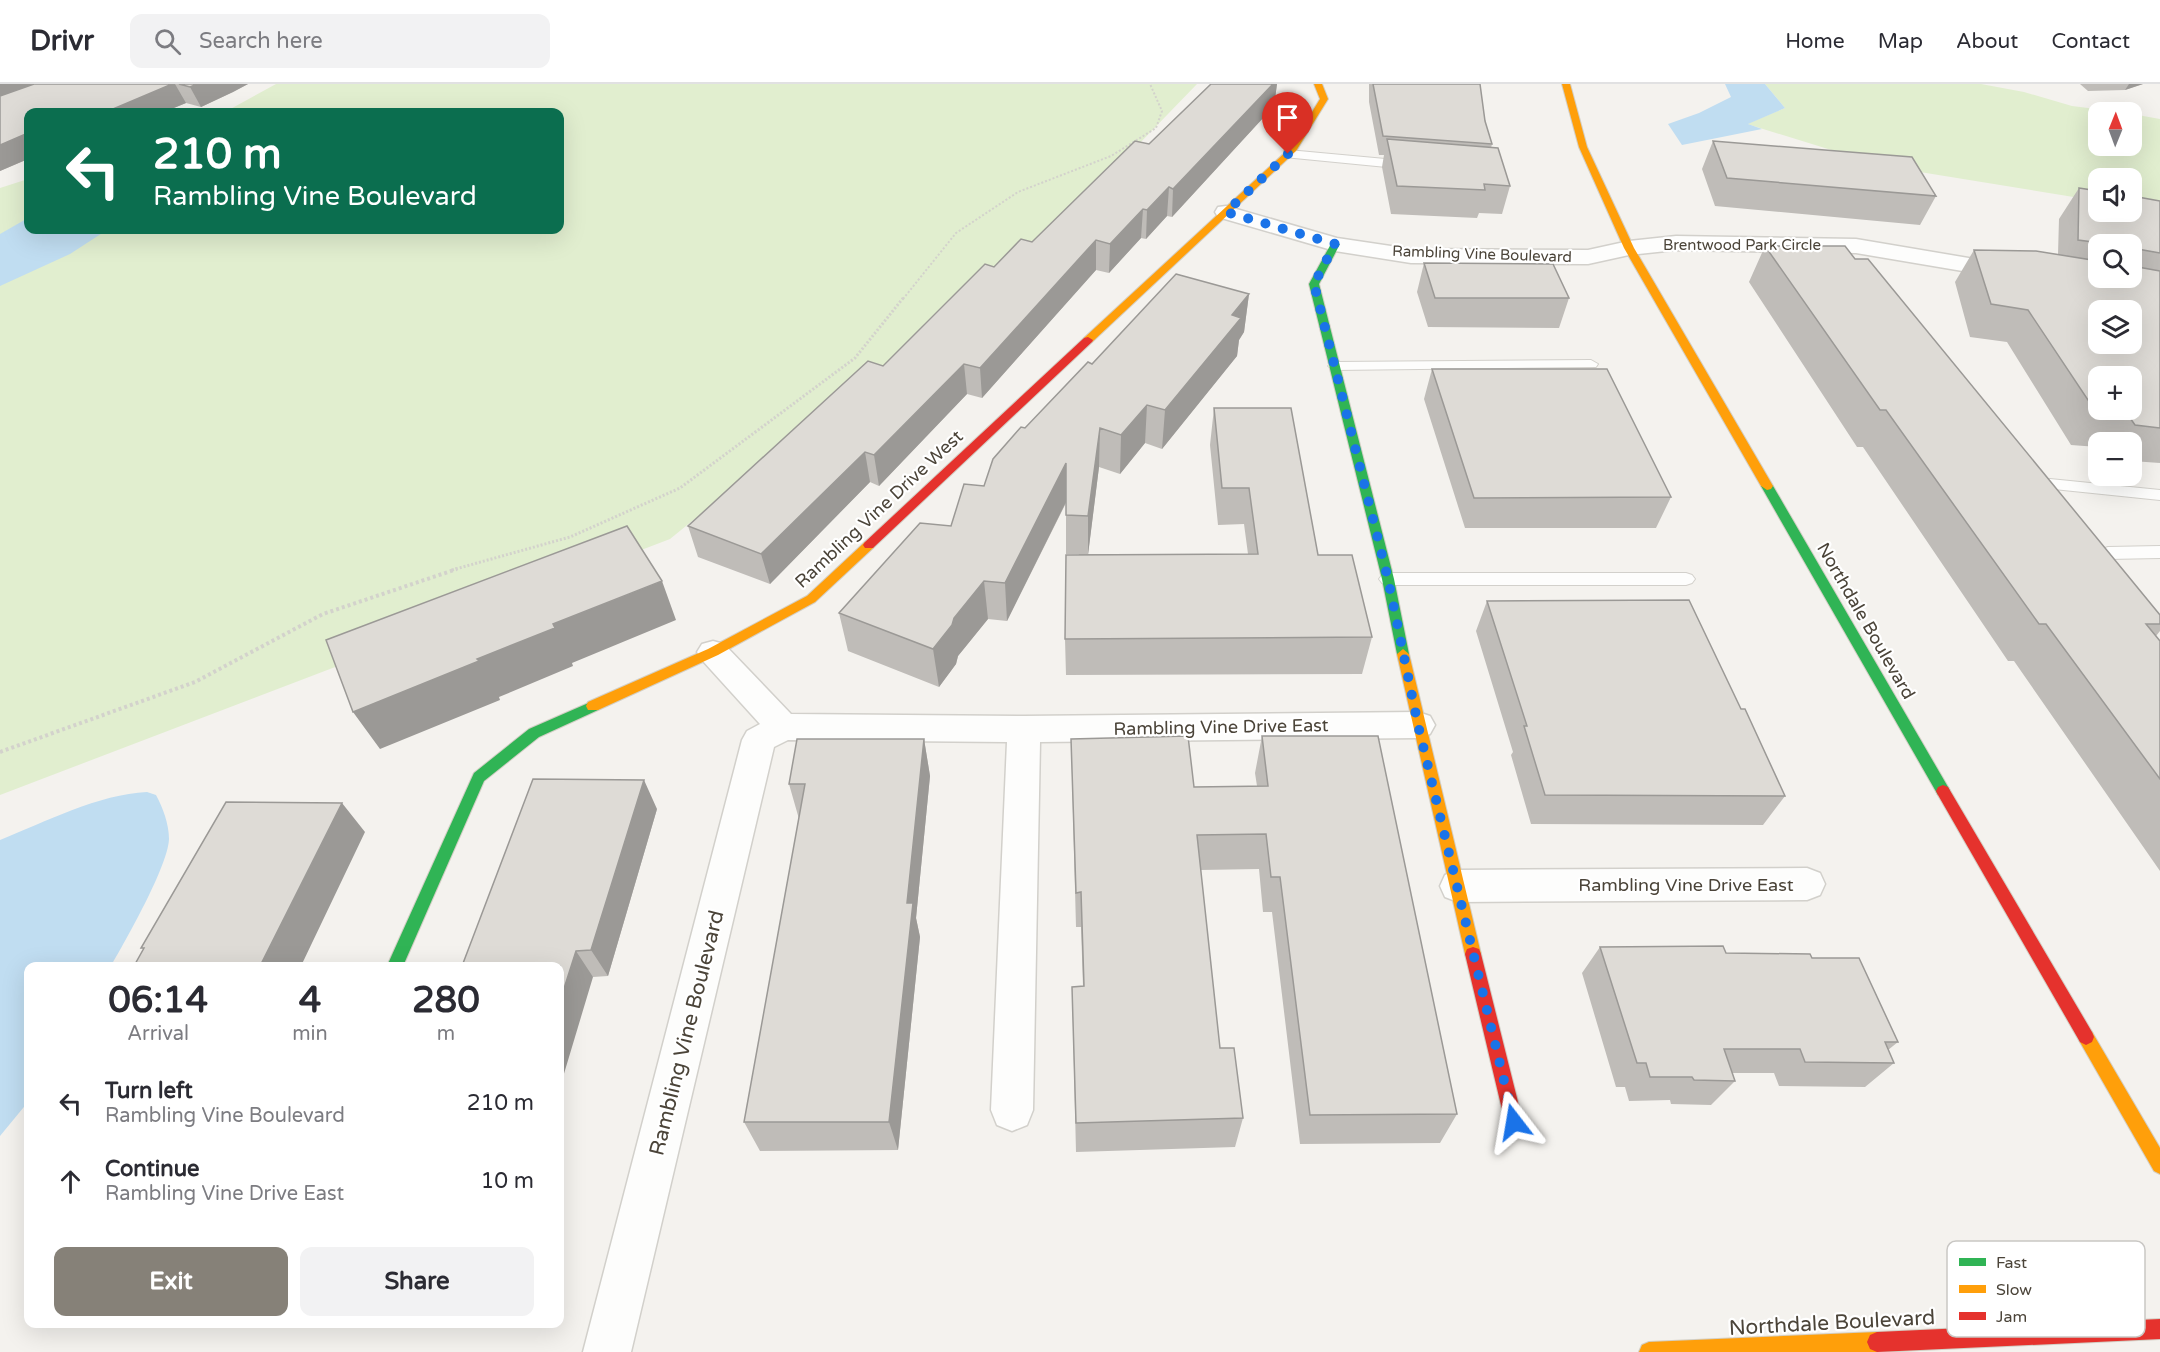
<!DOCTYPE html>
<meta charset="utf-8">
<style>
:root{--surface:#fff;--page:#f2f2f3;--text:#2b2b33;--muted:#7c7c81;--line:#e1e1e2;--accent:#868178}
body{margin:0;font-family:"Varela Round",sans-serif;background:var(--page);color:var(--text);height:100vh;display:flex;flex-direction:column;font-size:22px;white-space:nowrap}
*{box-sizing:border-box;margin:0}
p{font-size:20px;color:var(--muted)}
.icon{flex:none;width:33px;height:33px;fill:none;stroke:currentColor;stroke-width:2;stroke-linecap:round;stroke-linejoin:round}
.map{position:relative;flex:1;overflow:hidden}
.side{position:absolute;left:24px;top:878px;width:540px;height:366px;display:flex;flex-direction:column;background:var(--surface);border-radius:12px;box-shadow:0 6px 24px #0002}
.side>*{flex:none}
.hud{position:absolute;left:24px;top:24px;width:540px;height:126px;border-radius:12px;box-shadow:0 6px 24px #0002;background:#0b6e4f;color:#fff;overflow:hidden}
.needle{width:39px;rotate:1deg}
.buttons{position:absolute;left:2088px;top:18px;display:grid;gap:12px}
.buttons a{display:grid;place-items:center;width:54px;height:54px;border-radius:12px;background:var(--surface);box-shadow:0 6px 24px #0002;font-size:30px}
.pin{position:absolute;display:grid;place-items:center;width:51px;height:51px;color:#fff;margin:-62px -26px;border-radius:50% 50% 50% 0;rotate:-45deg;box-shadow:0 0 6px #0007}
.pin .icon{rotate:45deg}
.me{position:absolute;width:66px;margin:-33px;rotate:346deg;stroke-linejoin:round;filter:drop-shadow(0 0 4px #0008)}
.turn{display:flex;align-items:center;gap:21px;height:126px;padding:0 30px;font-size:27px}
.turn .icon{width:78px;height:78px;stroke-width:2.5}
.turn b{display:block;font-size:42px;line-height:51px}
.eta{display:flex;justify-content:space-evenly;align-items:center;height:102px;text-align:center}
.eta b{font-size:36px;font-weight:700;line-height:42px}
.cta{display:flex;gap:12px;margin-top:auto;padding:12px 30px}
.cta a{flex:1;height:69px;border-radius:12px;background:var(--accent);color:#fff;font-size:24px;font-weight:700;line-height:69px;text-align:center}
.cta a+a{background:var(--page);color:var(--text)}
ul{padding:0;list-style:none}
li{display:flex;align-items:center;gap:18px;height:78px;padding:0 30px}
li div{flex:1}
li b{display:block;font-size:22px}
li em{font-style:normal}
header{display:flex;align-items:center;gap:36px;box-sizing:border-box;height:84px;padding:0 30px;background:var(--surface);border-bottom:2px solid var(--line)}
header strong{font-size:28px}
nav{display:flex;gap:33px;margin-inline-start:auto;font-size:21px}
.search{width:420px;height:54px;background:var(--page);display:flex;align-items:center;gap:15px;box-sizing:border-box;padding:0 21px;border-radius:12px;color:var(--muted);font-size:22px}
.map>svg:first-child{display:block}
.green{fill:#e1eecf}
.water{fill:#c0ddf1}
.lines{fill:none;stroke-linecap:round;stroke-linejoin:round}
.lane-casing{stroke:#d2d0cb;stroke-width:2}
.street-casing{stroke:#d2d0cb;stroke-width:3}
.fast-casing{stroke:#d3cfc5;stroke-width:2}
.slow-casing{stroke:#d3cfc5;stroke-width:2}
.jam-casing{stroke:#d3cfc5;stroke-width:2}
.path-far2{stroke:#d3d2cc;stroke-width:2;stroke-dasharray:2 2;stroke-linecap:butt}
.path-far1{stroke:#d3d2cc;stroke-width:3;stroke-dasharray:2 2;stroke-linecap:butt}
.path{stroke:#d3d2cc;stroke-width:4;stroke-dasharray:3 3;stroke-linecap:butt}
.lane{fill:#fdfdfc;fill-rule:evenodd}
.street{fill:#fdfdfc;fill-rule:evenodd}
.fast{fill:#30b455;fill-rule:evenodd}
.slow{fill:#ff9f0a;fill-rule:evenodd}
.jam{fill:#e5322d;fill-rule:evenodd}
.wall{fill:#bfbcb8;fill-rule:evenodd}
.shaded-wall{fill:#9b9996}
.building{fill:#dedbd6;stroke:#9b9996;stroke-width:1.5;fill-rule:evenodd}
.route{stroke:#1a73e8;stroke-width:10;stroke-dasharray:0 18}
.labels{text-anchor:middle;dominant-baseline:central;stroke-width:4.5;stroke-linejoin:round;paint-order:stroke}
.far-street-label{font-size:15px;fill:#4b4439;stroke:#fff}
.street-label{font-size:18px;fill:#4b4439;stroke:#fff}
.near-street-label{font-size:21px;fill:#4b4439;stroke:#fff}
.key{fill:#fff;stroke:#c9c7c4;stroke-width:1.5}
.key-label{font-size:16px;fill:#4b4439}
</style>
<header>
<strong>Drivr</strong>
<div class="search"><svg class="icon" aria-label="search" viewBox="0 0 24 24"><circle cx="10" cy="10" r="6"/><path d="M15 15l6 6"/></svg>Search here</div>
<nav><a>Home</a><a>Map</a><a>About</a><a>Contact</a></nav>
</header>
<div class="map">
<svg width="2160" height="1268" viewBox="0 0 2160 1268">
<rect width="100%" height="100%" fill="#f4f2ee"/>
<path class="green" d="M276,0H1197L1078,123L670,455L0,711V104L28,95V146H560V28H225Z
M1765,0H1981L2024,8L2072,22L2120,28H2098V62H2132V30L2160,35V127L2132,123V94H2098V117L1883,82L1747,40L1785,24Z"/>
<path class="water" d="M1725,0H1765L1785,24L1748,40L1762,45L1682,61L1668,40L1699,29L1731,13Z
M28,134V146H107L70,170L0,202V150Z
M147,708L156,711C163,724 169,740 169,755C168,782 126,856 111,882H28V1018L0,1052V756C45,738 99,710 147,708Z"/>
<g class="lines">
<defs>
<path id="lane" d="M1288,66L1407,77L1413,81L1407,85L1284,73V67Z
M1591,276L1598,280L1596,283L1335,286L1328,282L1335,278Z
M2050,395L2160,406V416L2044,404L2042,400L2044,396Z
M2160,462V474L2108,475L2102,473L2099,469L2102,465L2108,463Z
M1388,489H1686L1692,491L1695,495L1692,499L1686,501H1388L1382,499L1379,495L1382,491Z"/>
<path id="street" d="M1226,122L1337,154L1411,165L1588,166L1629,157L1676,152L1856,155L2010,181L2018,183L2021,188L2018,193L2010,195L1856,169L1676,166L1629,171L1588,180L1411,179L1335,167L1218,133L1215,128L1218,123Z
M713,557L724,560L791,630L1024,632L1418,628L1430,632L1435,641L1430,650L1418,654L1040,658L1033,1026L1027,1041L1012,1047L997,1041L991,1026L1007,658L788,656L774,663L631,1268H583L742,656L747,647L760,640L702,576L697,568L702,560Z
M1807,784L1820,789L1825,800L1820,811L1807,816L1458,818L1445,813L1440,802L1445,791L1458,786Z"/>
<path id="fast" d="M1332,158L1340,160L1319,200L1394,495L1409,570L1403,575L1397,570L1382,495L1309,200Z
M1767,398L1773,402L1948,703L1950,707L1948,711H1938L1761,402Z
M593,617L598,618L600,622L598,626L539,653L484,697L403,882H387L474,689L529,645Z"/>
<path id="slow" d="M1314,0H1322L1328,15L1296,67L1092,258H1084V254L1290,64L1320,15Z
M1562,0H1570L1587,63L1634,164L1773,402L1771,405L1767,406L1761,402L1624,164L1579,63Z
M869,457L875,461L873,464L815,518L718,571L598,626H588L586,622L588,618L708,565L807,512L865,458Z
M1403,565L1409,570L1481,870L1479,875L1473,877L1467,875L1465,870L1397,570Z
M2086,945L2092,948L2160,1064V1090L2154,1087L2080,958L2078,953L2080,948Z
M1877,1248L1884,1251L1887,1258L1884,1265L1877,1268H1639L1642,1261L1649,1258Z"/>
<path id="jam" d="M1088,253L1093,256L1092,258L873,464H865L863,461L865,458L1084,254Z
M1943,701L1948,703L2092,948L2094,953L2092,958L2086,961L2080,958L1938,711L1936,707L1938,703Z
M1473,863L1479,865L1481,870L1523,1038L1520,1044L1514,1047L1508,1044L1505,1038L1465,870L1467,865Z
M2160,1235V1255L1877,1268L1870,1265L1867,1258L1870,1251L1877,1248Z"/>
</defs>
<use href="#lane" class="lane-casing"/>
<use href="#street" class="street-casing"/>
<use href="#fast" class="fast-casing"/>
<use href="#slow" class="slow-casing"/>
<use href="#jam" class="jam-casing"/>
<path class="path-far2" d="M903,215L956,149L1018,108L1111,72L1156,44L1162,27L1150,0"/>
<path class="path-far1" d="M452,486L570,453L680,404L855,274L904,213"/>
<path class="path" d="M0,668L195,598L323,530L457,485"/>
<use href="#lane" class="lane"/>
<use href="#street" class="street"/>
<use href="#fast" class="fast"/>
<use href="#slow" class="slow"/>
<use href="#jam" class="jam"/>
</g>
<path class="wall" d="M0,0H248L233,8L201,23L186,19L164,28H28V75L0,87Z
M1211,0H1277L1274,22L1172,133L1167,132L1146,155L1141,154L1109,189L1096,186L982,314L967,310L879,402L870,398L770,500L698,473L688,442L883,282L994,183L1032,158L1149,60Z
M1369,0H1480L1485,37L1492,60L1491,64L1510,102L1502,130L1479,129L1477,134L1391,130L1382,83L1384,71H1379L1369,18Z
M2080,0H2143L2125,6L2088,7Z
M1713,57L1936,112L1920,141L1715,122L1702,85Z
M2079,104L2160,117V379L2132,377V358H2098V363L2071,361L2007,258L1970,253L1955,198L1974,166L2058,170L2059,135ZM2098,160H2132V194H2098Z
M1765,162L1855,175L2160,531V547L2156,552L2160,557V787L2014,577H2008L1863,363H1857L1749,198Z
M1424,179L1569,214L1559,244L1428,243L1417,208Z
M1249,210L1244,248L1239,256L1237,272L1162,365L1145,359L1120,390L1099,383L1088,470H1248L1244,440L1218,441L1210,361L1214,324L1318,471L1372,553L1362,590L1066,591L1065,555L1079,470H1066V419L1007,537L988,535L958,572L956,580L939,603L848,567L839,529L951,442L984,402L1025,344Z
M1432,285L1671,413L1656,444H1465L1424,315Z
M1487,517L1741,625L1785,712L1763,741L1531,740L1511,671L1513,668L1476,547Z
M1262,652L1457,1030L1440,1059L1300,1060L1272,828H1263L1259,785L1200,786L1220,964L1243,1034L1235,1063L1076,1068L1072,903L1083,902L1081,843H1076L1071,655L1194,703L1257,702L1255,689Z
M924,655L930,692L916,834L920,853L898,1066L760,1067L744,1038L799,735L789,700Z
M657,725L608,892L593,893L560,882Z
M1600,863L1726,869L1812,874L1898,958L1888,966L1894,979L1865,1003L1779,1002L1774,989H1732L1735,997L1711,1021L1671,1020L1670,1016L1629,1017L1625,1003H1616L1582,889Z"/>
<path class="shaded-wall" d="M0,0H54L0,20Z
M172,0H175L186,19L164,28H106Z
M197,0H248L233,8L201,23L190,3Z
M1273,0H1277L1274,22L1172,133L1173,105Z
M2129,0H2143L2125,6Z
M28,49V75L0,87V61Z
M1169,103L1167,132L1146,155L1147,126Z
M1143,125L1141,154L1109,189L1110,160Z
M1096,156V186L982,314L980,284Z
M1249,210L1244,248L1239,256L1237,272L1162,365L1165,326L1232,231Z
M964,280L967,310L879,402L874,371Z
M1147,321L1145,359L1120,390L1121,351Z
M1100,344L1099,383L1088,471V432Z
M865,368L870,398L770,500L761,470Z
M1066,379V418L1007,537L1005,499Z
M662,497L676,536L572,579L573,582L499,613L500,616L380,665L353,628L477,575L553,540Z
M984,497L988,535L958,572L956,580L939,603L933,565L954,534Z
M924,655L930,692L916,834L920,853L898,1066L889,1038L907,819Z
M644,696L657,725L608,892L591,866Z
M342,719L365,748L301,882H260Z
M576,867L593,893L560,1003V917Z"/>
<path class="building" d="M34,0H172L106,28H28V49L0,61V12Z
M179,0H197L190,3Z
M1211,0H1273L1173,105L1169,103L1147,126L1143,125L1110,160L1096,156L980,284L964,280L874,371L865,368L761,470L688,442L868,277L883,282L985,180L994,183L1021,155L1032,158L1135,57L1149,60Z
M1373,0H1480L1485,37L1492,60L1383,52Z
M1387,55L1498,64L1510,102L1484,100L1485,106L1397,102Z
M1713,57L1912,73L1936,112L1727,94Z
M2079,104L2098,107V128H2132V112L2160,117V169L2132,164V160H2109L2078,156Z
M1765,162H1845L1855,175H1868L2160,531V540H2146L2160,557V695L2046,540H2039L1886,326H1880Z
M1974,166L2036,167L2098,177V194H2132V182L2160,187V344L2135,341L2128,331L2096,328L2028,226L1991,220ZM2098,226H2132V260H2098ZM2098,292H2132V326H2098Z
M1424,179L1553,180L1569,214H1435Z
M1176,190L1249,210L1232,231L1241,234L1165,326L1147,321L1121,351L1100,344L1088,432L1066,431V379L1005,499L984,497L954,534L952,541L933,565L839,529L920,439L951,442L964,400L984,402L993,375L1021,343L1025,344L1088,278L1092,280Z
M1432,285H1607L1671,413L1474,414Z
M1214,324H1291L1318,471H1352L1372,553L1065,555L1066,471L1258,470L1249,404H1222Z
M627,442L662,497L553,540L555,544L477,575L479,577L353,628L326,556Z
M1689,516L1741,625H1745L1785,712L1545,711L1524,642H1527L1487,517Z
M1188,652L1194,703L1268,702L1262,652H1378L1457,1030L1310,1031L1280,793H1271L1266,750L1197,751L1220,964H1234L1243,1034L1076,1039L1072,903L1084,902L1081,808L1076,809L1071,655Z
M797,655H924L907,819H913L889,1038H744L805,700H789Z
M533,695L644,696L591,866L576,867L560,917V882H462Z
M226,718L342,719L260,882H134L144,864H141Z
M1723,862L1726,869L1810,870L1812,874H1859L1898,958H1885L1894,979L1805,978L1800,965H1724L1735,997L1694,996L1692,993H1650L1646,979H1637L1600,863Z"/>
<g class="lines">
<path class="route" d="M1288,70L1226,128L1335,160L1314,200L1388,495L1418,641L1514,1038"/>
</g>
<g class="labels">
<g class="far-street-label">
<text x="1742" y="161">Brentwood Park Circle</text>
<text transform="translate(1482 170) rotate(2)">Rambling Vine Boulevard</text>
</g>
<g class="street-label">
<text transform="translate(879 425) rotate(-43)">Rambling Vine Drive West</text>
<text transform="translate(1866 537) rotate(60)">Northdale Boulevard</text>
<text transform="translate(1221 643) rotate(-1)">Rambling Vine Drive East</text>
<text x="1686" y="801">Rambling Vine Drive East</text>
</g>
<g class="near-street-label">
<text transform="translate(687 949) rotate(-76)">Rambling Vine Boulevard</text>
<text transform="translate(1832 1239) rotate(-3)">Northdale Boulevard</text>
</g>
</g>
<rect x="1947" y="1157" width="198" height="96" rx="9" class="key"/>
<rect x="1959" y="1174" width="27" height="8" fill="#30b455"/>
<rect x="1959" y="1201" width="27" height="8" fill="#ff9f0a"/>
<rect x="1959" y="1228" width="27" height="8" fill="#e5322d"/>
<g class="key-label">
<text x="1996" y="1184">Fast</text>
<text x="1996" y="1211">Slow</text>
<text x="1996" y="1238">Jam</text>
</g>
</svg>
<div class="buttons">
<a><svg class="needle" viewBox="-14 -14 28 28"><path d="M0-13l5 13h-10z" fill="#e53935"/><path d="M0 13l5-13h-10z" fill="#7c7c81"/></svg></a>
<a><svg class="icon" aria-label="sound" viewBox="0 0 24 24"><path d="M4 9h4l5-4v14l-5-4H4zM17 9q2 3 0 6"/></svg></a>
<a><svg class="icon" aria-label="search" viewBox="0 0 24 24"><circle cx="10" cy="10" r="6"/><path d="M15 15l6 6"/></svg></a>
<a><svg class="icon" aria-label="layers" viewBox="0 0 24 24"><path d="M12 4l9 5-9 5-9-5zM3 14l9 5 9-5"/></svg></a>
<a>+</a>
<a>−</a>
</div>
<div class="pin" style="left:1288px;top:70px;background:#d93025"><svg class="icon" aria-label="arrive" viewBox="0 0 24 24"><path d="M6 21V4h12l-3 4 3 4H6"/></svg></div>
<svg class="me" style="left:1514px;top:1038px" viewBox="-20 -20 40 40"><path d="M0-17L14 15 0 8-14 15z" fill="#1a73e8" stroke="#fff" stroke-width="4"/></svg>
<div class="hud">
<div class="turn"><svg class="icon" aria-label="left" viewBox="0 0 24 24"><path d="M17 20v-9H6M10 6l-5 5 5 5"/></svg><div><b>210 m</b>Rambling Vine Boulevard</div></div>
</div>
<section class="side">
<div class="eta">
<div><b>06:14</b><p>Arrival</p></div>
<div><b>4</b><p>min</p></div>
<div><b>280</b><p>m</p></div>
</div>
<ul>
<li><svg class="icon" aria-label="left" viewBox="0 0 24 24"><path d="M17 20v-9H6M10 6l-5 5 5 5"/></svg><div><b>Turn left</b><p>Rambling Vine Boulevard</p></div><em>210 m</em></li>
<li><svg class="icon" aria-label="ahead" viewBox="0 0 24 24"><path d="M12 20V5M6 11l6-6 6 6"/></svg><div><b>Continue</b><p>Rambling Vine Drive East</p></div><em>10 m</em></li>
</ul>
<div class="cta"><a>Exit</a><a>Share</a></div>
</section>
</div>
